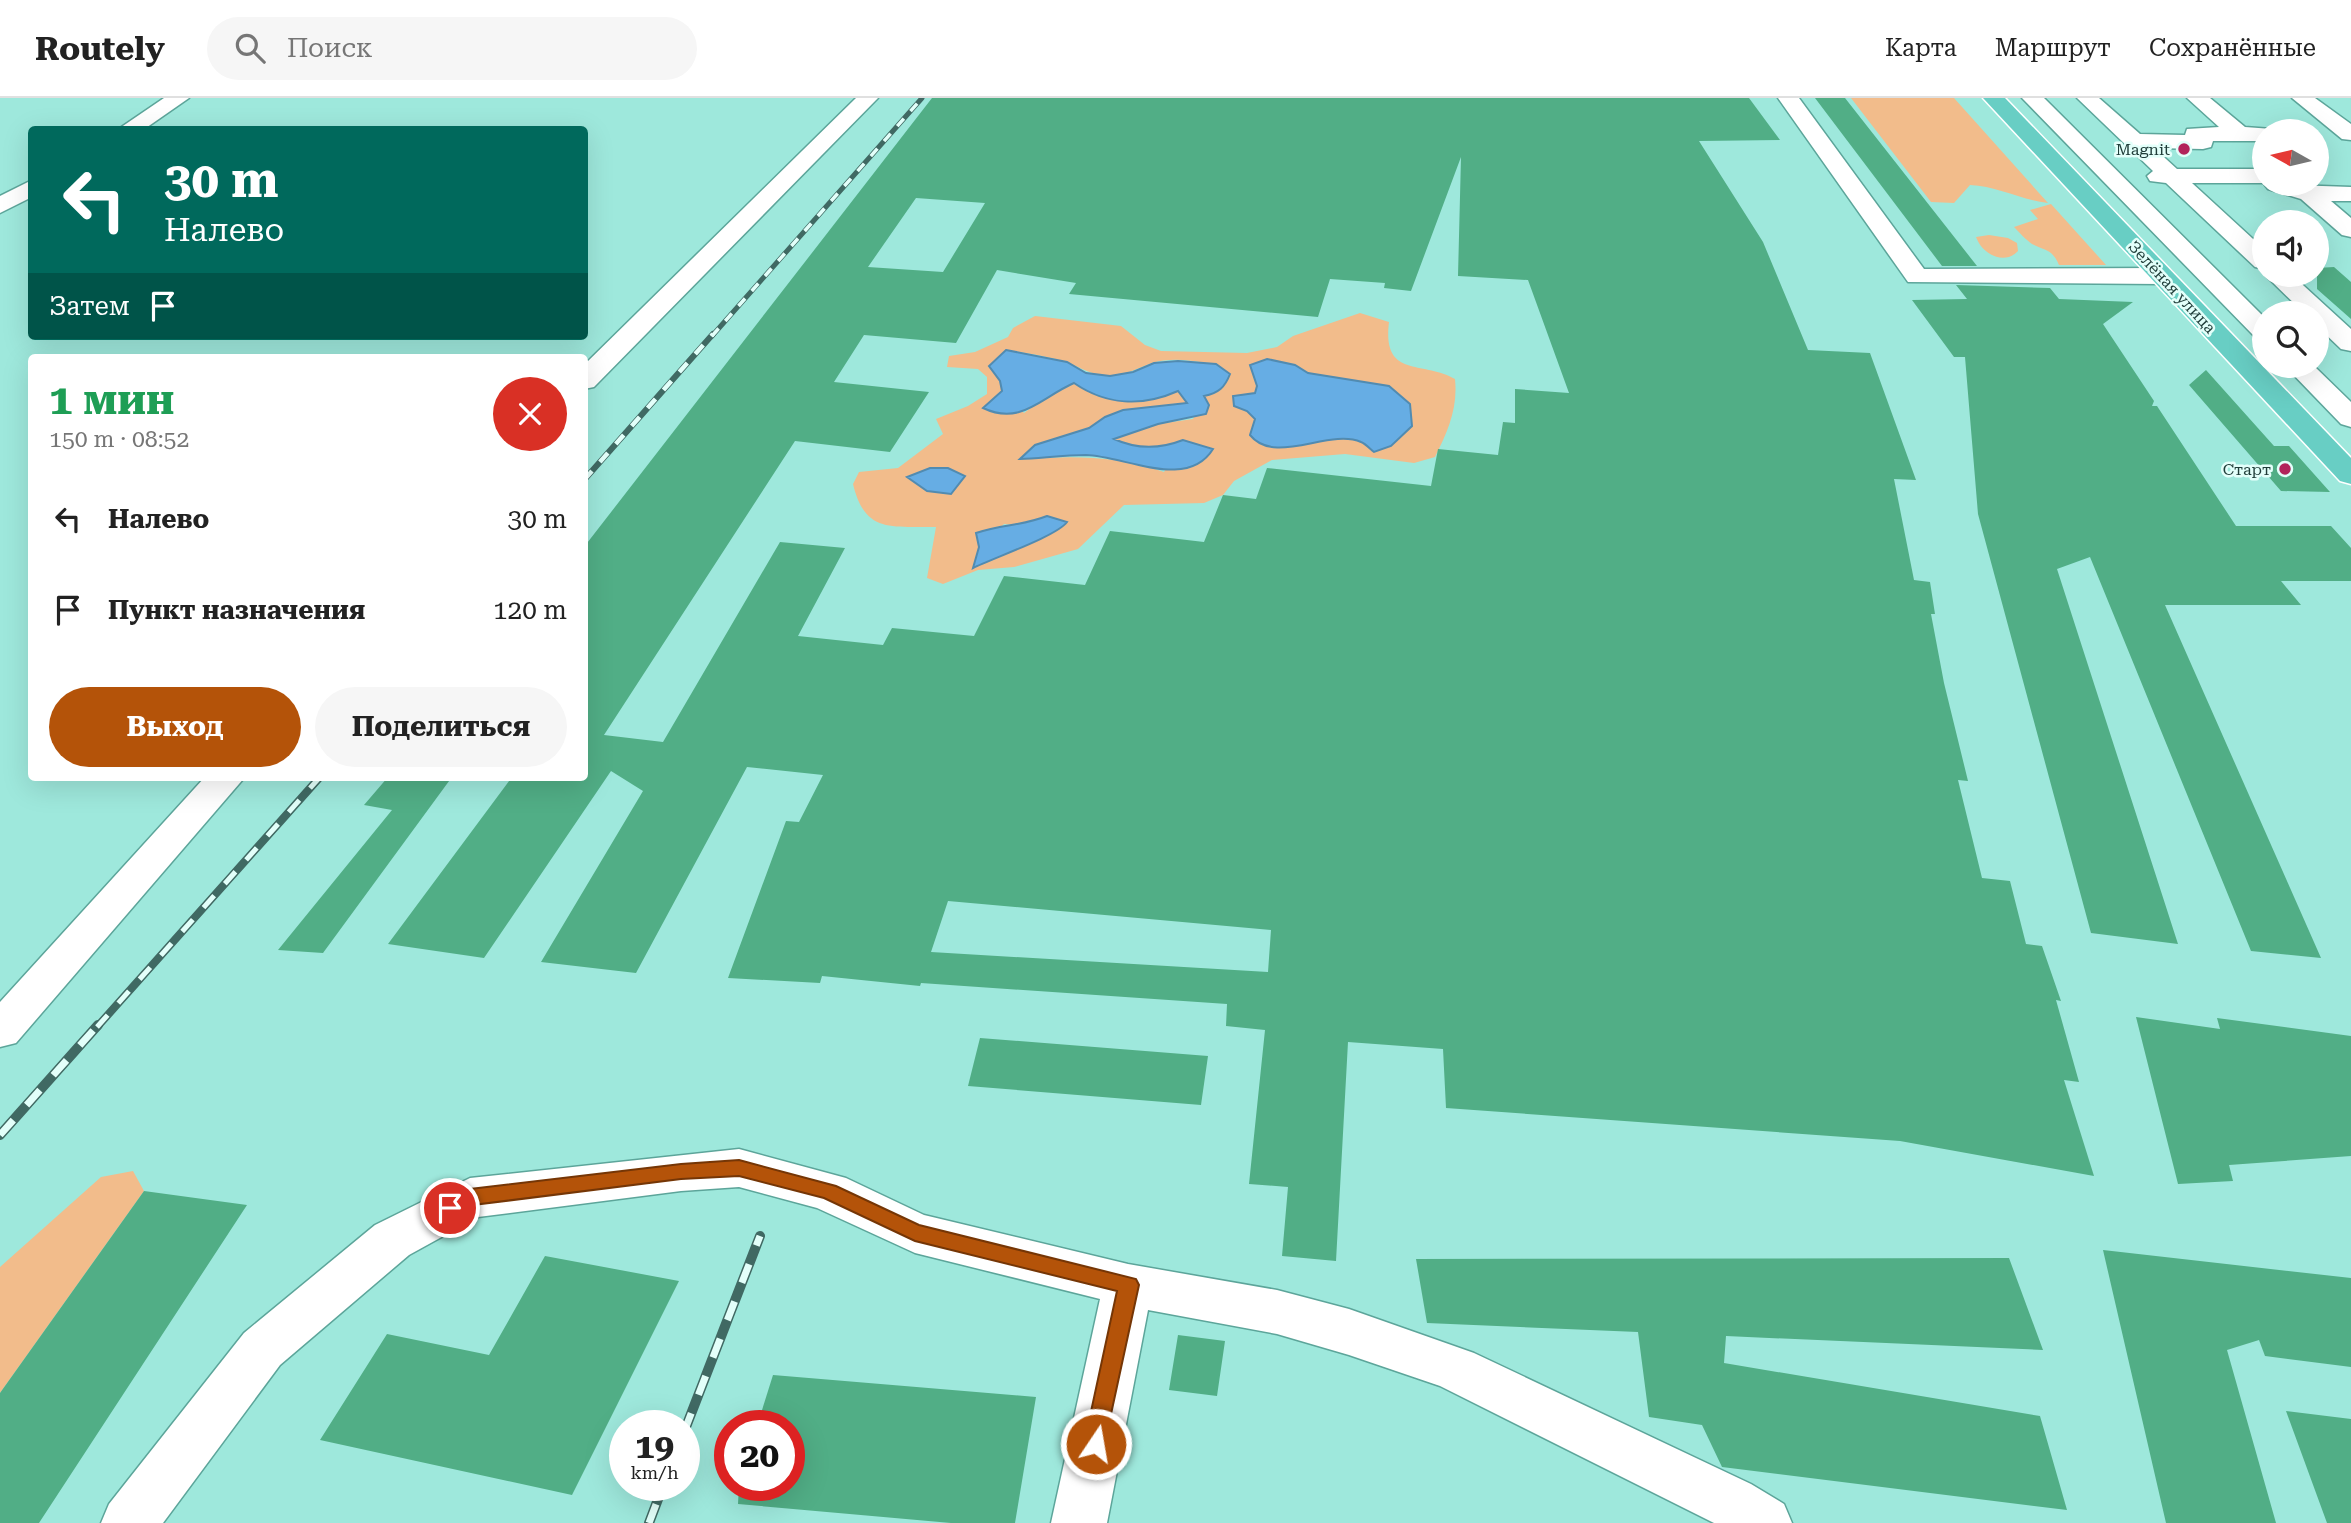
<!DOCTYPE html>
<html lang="ru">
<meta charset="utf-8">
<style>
:root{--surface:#fff;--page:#f6f6f6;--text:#222;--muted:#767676;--line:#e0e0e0;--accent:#b45309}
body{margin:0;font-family:"Roboto Serif",serif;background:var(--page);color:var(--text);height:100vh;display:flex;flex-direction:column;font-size:26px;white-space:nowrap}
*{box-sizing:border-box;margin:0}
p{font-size:23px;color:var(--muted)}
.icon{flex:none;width:38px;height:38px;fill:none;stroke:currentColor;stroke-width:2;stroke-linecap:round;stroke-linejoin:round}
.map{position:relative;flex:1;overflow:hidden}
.sheet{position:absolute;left:28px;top:256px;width:560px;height:427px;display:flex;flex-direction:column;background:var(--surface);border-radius:7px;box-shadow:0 7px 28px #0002}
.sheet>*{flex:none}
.guide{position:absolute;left:28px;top:28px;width:560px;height:214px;border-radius:7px;box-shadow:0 7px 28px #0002;background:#00695c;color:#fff;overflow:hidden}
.needle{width:46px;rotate:278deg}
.fabs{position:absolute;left:2252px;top:21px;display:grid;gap:14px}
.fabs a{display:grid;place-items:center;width:77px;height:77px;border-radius:50%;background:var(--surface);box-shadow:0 7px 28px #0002;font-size:35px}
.speed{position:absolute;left:609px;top:1312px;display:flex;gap:14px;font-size:35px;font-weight:700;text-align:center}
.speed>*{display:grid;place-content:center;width:91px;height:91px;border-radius:50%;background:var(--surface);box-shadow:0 7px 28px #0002;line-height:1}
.speed small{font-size:18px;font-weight:400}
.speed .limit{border:10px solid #d22;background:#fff;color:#111}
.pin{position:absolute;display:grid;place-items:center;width:60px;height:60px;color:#fff;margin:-30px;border:4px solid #fff;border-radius:50%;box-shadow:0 2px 7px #0007}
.me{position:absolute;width:77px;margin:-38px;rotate:12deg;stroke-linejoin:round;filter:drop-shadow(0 0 5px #0008)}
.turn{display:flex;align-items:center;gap:24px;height:147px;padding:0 21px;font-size:32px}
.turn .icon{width:91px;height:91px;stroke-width:2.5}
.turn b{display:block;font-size:49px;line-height:60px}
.then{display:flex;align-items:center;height:66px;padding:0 21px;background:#0003;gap:14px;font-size:26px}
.round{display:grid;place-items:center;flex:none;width:74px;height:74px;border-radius:37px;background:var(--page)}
.headline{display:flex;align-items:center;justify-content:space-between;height:119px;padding:0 21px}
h1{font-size:42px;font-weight:700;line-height:52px;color:#1e9e55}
.primary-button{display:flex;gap:14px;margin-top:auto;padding:14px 21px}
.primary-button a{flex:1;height:80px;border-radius:42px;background:var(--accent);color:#fff;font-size:28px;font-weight:700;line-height:80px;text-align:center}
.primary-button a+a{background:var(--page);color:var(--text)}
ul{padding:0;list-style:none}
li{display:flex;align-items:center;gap:21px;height:91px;padding:0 21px}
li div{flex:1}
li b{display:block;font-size:26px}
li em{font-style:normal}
header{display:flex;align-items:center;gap:42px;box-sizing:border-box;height:98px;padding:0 35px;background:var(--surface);border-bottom:2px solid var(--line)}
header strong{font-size:33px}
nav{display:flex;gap:38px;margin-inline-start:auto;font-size:24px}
.search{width:490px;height:63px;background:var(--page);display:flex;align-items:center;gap:18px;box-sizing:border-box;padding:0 24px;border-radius:38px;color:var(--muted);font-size:26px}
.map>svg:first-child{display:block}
.green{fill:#f2bc8b;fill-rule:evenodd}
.water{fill:#66ade4;stroke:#518bb1;stroke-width:2}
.building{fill:#51ae86;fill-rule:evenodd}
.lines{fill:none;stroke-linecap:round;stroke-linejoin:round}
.minor-casing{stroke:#5ca59a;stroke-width:3}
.major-casing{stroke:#fff;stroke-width:3}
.minor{fill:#fff;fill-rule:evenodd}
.major{fill:#68cec4;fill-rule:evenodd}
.rail-far3-casing{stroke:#406963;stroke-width:5}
.rail-far2-casing{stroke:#406963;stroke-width:6}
.rail-far1-casing{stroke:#406963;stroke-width:8}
.rail-casing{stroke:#406963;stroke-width:10}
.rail-far3{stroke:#e3fffa;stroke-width:3.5;stroke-dasharray:10;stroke-linecap:butt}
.rail-far2{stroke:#e3fffa;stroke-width:4.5;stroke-dasharray:12;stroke-linecap:butt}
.rail-far1{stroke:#e3fffa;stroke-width:5;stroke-dasharray:16;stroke-linecap:butt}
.rail{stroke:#e3fffa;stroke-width:7;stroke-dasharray:20;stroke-linecap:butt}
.route{fill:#b45309;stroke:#753606;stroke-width:2}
.poi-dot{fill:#b2245b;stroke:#e3fffa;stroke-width:2.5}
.labels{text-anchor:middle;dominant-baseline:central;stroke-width:5;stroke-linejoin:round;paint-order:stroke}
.far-poi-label{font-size:16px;fill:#1f3d39;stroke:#e3fffa;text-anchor:end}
.far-street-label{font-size:16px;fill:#1f3d39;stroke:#e3fffa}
</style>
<header>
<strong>Routely</strong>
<div class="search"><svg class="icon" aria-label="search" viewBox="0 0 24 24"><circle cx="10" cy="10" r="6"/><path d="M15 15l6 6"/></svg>Поиск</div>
<nav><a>Карта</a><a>Маршрут</a><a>Сохранённые</a></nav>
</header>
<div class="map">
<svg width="2351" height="1425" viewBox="0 0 2351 1425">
<rect width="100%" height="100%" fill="#9ee8dc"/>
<path class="green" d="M1851,0H1954L2048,105C2021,102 1997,88 1970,87L1954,105L1931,104Z
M2051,106L2106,167H2059C2052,151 2046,153 2032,146C2026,142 2019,134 2014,129L2038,121L2030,112Z
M1989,137L2008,140L2017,145L2018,153C2004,168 1982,156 1976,139Z
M1360,215L1389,224C1382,281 1422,262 1455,281C1458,310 1448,333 1435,359L1414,365L1345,356L1272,362L1234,383L1223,397L1204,405L1124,407L1078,451L1014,469L978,472L943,486L927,480L936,429C891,428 865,436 853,386L859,374L898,370L943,336L936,321L968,308L987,296V279L978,271L947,269L949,258L975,254L1008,239L1013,230L1035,218L1121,228L1145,247L1161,253L1247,255L1277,249L1293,238ZM1006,252C1025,255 1047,258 1065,264C1081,269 1092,278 1111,278C1126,277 1138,270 1152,265C1175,258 1211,263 1230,276C1225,289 1219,296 1204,298L1193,321L1158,326L1113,341C1137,350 1159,352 1183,342L1164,374C1116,357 1072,358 1022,361L1036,347L1089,330L1105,319L1123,312L1188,305L1178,293C1144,309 1105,307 1074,285L1051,295L1024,315C998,289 998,288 1006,252ZM1295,267L1308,275L1362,284L1374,354C1371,351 1366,346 1361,344C1331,330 1273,365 1250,337L1255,321L1247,313L1257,288L1253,279ZM1047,418L1039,442L974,469L979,449L1004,426L1022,428Z
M133,1073L144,1093L0,1295V1169L101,1079Z"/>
<path class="water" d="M1006,252L1067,264L1086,275L1110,278L1133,274L1154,265L1178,263L1216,266L1230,276C1225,289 1219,295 1204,298L1209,307L1206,316L1158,326L1114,341C1136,351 1160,351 1183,342L1213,351C1187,393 1125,358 1086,357C1065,357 1042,360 1020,361L1035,347L1089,330L1105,319L1123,312L1187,305L1178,293C1142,309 1106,307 1074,285C1040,300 1021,328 983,310L1002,293L1000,283L989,268Z
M1267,261L1295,267L1308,275L1389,288L1410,306L1412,328L1391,348L1374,354C1370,351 1366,346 1361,344C1329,330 1275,368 1250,337L1255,321L1247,313L1234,308L1233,298L1255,295L1257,288L1250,267Z
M930,370H948L965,378L951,396L927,393L907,379Z
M1047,418L1067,424C1057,438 993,460 973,470L979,449L976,435C1002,426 1022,428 1047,418Z"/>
<path class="building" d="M932,0H1749L1780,42L1699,43L1763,144L1808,252L1870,255L1916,382L1894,381L1914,482L1930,484L1935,516H1931L1944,585L1968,683L1958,682L1982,780L2010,783L2026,846L2042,848L2061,903L2056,902L2079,984L2064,982L2094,1078L1900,1043L1446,1010L1443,951L1348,944L1336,1163L1282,1158L1288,1089L1249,1086L1265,932L1226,928L1227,906L921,885L920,888L822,878L820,885L728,880L786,723L799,724L823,677L747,669L636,875L541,864L643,693L611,673L484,860L388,846L512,679H584V449ZM1461,59L1458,178L1528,182L1569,295L1515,291V325L1503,324L1498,357L1438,351L1431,388L1267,370L1256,401L1223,397L1204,444L1110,433L1085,487L1004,478L974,538L892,530L883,547L798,538L845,450L780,444L663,644L604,637L795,343L890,354L929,294L834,284L864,237L956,245L997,172L1076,185L1069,196L1318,219L1330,181L1385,185L1384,190L1411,193ZM916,100L985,105L943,174L868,169ZM948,803L1271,832L1268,874L931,854Z
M1815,0H1845L1977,168H1942Z
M2334,169L2351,184V221L2317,191V170Z
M1956,187L2050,190L2059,201L2133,204L2103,226L2154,303L2152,308H2157L2236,428H2331L2351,450V483H2281L2301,507H2165L2321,860L2251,853L2090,459L2057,471L2178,846L2091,835L1978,416L1965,259H1954L1912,202L1967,201Z
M2206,272L2274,348H2289L2330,394L2281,393L2189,287Z
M388,679H452L323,855L278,852L392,712L364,707Z
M2136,919L2220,931L2217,920L2351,938V1058L2229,1067L2233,1083L2178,1086Z
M980,940L1208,958L1201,1007L968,988Z
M144,1093L247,1107L39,1425H0V1295Z
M2103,1152L2351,1180V1269L2265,1258L2259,1242L2227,1252L2276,1425H2166Z
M545,1158L679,1183L572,1397L320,1342L387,1236L489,1257Z
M2009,1160L2043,1252L1726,1238L1724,1265L2040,1318L2067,1412L1722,1369L1702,1327L1649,1319L1638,1234L1427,1225L1416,1161Z
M1178,1237L1225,1243L1217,1298L1169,1292Z
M773,1277L1036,1299L1015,1425H951L738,1406L739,1388H789V1328H757Z
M2286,1313L2351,1321V1425H2327Z"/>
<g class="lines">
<defs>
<path id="minor" d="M164,0H189L143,32H117Z
M856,0H878L594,289L584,291V267Z
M1778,0H1799L1924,171L2162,170L2171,173L2175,178L2171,183L2162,186L1908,184Z
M2022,0H2044L2264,219V241L2255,239Z
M2077,0H2099L2140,36L2185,37L2187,31L2219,29L2187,0H2210L2245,29L2272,31L2264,33V43H2213L2211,49L2203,51L2154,50L2177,71H2264V85H2192L2264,151V171L2255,169L2166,85L2150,83L2147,78L2153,73Z
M2292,0H2315L2351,26V42L2342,41Z
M32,82V99L0,115V98Z
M2264,86L2351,89V103H2331L2351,120V139L2342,137L2301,101L2268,91Z
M2265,177H2292L2351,231V253L2341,251L2317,228V215H2304Z
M2285,268H2314L2351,304V329L2341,326Z
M205,679H245L16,945L0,949V904Z
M739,1051L846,1080L924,1117L1128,1166L1277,1192L1349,1211L1474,1255L1751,1386L1784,1406L1792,1425H1714L1440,1288L1349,1257L1277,1236L1148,1212L1107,1425H1051L1100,1201L915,1155L817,1110L739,1089L681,1093L478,1119L409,1157L280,1267L163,1425H101L109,1406L244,1235L375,1127L470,1080Z"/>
<path id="major" d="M1983,0H2005L2351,360V386L2340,383Z"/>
</defs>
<use href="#minor" class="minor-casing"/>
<use href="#major" class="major-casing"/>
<use href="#minor" class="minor"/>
<use href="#major" class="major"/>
<defs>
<path id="rail-far3" d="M712,238L922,0"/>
<path id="rail-far2" d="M584,382L713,236"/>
<path id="rail-far1" d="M97,929L320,679"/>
<path id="rail" d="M0,1037L98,927
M684,1334L760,1138
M649,1425L663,1388"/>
</defs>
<use href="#rail-far3" class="rail-far3-casing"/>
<use href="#rail-far2" class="rail-far2-casing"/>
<use href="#rail-far1" class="rail-far1-casing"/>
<use href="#rail" class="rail-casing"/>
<use href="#rail-far3" class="rail-far3"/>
<use href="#rail-far2" class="rail-far2"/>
<use href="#rail-far1" class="rail-far1"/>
<use href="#rail" class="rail"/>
</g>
<path class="route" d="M739,1062L836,1088L919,1127L1136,1181L1139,1187L1103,1353L1096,1356L1088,1353L1084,1346L1117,1193L915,1143L824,1100L739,1078L681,1081L473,1107L450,1119L443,1116L440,1110L443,1105L470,1091L681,1066Z"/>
<g class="poi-dot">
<circle cx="2184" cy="51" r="7"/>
<circle cx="2285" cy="371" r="7"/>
</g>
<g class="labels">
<g class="far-poi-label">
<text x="2170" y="51">Magnit</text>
<text x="2271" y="371">Старт</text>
</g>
<g class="far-street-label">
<text transform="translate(2172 189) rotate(47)">Зелёная улица</text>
</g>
</g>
</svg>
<div class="fabs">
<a><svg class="needle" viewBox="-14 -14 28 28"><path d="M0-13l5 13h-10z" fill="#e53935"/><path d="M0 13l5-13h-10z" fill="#767676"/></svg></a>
<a><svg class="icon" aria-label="sound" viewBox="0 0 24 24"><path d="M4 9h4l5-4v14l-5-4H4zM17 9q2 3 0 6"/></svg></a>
<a><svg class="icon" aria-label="search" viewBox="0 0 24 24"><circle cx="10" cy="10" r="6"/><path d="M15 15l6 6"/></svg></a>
</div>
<div class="speed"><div>19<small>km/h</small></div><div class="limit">20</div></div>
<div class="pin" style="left:450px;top:1110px;background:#d93025"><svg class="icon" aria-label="arrive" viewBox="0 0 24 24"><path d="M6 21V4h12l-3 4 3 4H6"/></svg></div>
<svg class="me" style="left:1096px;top:1346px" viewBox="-20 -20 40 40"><circle r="17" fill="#b45309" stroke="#fff" stroke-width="3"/><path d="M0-11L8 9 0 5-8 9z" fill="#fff"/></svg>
<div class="guide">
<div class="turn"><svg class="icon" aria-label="left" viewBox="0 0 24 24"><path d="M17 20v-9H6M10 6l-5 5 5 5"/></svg><div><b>30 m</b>Налево</div></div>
<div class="then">Затем<svg class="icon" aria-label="arrive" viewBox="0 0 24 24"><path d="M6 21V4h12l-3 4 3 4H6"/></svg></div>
</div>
<section class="sheet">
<div class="headline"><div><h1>1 мин</h1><p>150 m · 08:52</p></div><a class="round" style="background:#d93025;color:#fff"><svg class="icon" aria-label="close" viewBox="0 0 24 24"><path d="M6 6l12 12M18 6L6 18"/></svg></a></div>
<ul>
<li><svg class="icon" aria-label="left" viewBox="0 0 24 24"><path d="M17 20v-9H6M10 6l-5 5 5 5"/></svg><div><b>Налево</b></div><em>30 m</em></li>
<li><svg class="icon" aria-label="arrive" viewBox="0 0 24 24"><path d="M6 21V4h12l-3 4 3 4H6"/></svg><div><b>Пункт назначения</b></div><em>120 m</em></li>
</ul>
<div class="primary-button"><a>Выход</a><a>Поделиться</a></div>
</section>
</div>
